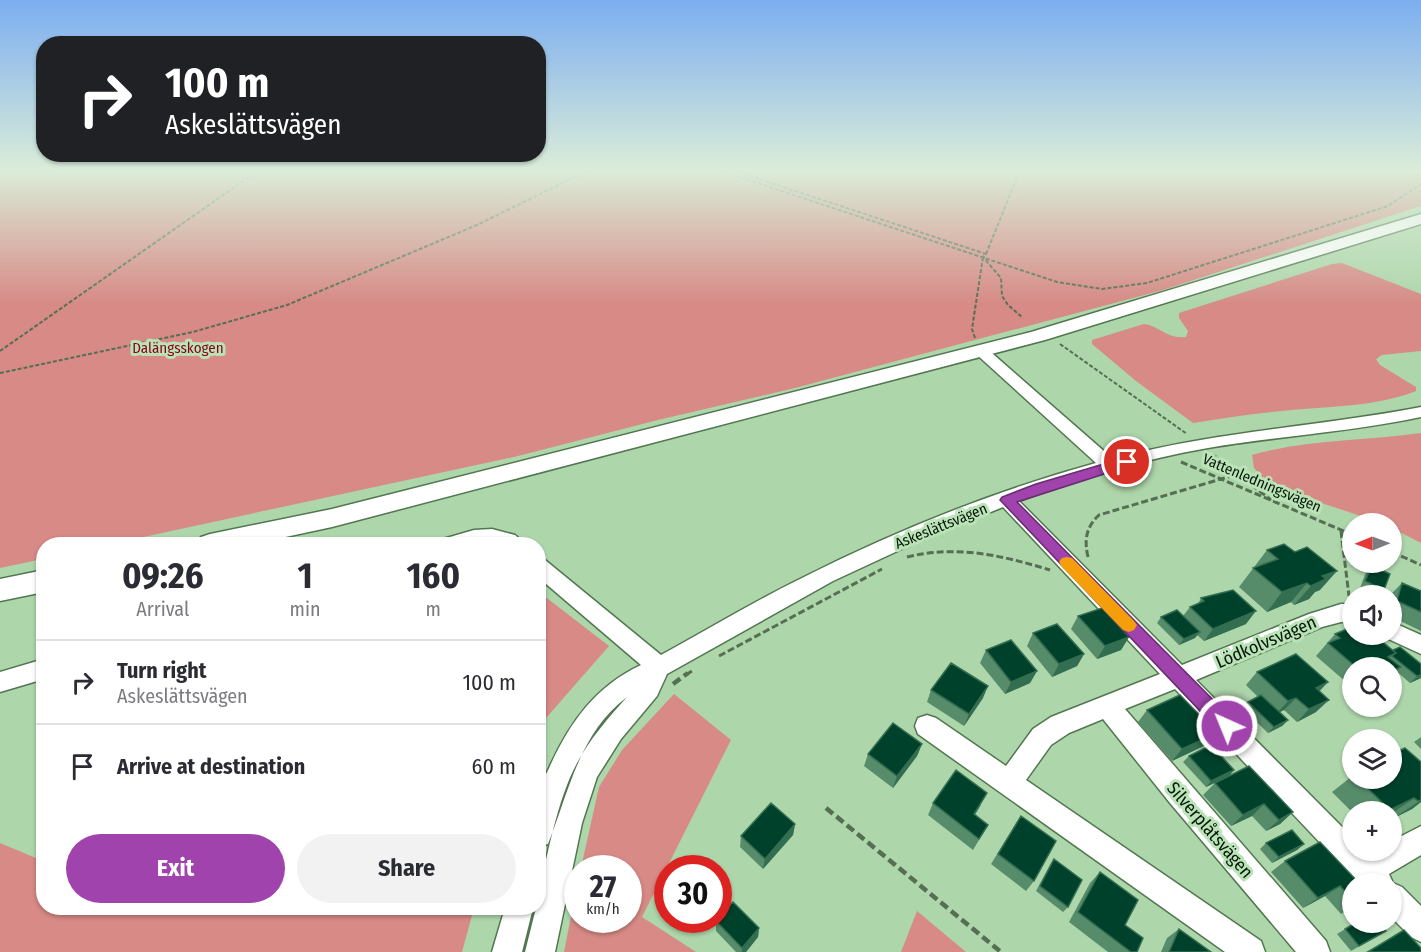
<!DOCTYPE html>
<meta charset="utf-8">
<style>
:root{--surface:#fff;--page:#f2f2f3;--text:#2b2b33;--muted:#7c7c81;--line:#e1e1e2;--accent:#a043ac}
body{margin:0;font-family:"Fira Sans Condensed",sans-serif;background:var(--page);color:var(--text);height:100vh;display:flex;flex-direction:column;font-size:22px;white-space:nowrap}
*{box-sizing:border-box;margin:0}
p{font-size:20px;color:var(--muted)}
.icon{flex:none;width:33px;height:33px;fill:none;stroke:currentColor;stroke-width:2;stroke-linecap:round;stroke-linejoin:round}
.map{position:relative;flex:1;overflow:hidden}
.drawer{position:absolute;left:36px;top:537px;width:510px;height:378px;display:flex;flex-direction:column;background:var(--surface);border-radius:24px;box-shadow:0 2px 4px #0004}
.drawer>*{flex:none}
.hud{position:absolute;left:36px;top:36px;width:510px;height:126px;border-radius:24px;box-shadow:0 2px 4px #0004;background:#202124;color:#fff;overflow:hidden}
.needle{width:39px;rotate:269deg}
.fabs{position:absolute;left:1342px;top:513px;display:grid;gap:12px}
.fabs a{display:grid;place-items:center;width:60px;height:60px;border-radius:50%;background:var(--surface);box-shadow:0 2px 4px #0004;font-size:30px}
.speed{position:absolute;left:564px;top:855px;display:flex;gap:12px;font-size:30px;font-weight:700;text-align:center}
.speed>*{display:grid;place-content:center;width:78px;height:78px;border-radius:50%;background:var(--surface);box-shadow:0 2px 4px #0004;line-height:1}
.speed small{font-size:15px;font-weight:400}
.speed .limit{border:9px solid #d22;background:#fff;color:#111}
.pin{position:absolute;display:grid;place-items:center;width:51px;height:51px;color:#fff;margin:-26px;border:3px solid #fff;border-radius:50%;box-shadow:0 2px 6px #0007}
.me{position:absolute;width:66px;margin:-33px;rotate:316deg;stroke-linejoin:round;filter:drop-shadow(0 0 4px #0008)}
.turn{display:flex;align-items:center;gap:21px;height:126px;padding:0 30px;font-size:27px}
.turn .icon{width:78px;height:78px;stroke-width:2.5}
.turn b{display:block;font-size:42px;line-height:51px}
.eta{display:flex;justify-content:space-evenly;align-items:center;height:102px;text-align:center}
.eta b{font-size:36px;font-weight:700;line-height:42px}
.primary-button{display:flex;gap:12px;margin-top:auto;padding:12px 30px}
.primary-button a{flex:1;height:69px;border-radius:36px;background:var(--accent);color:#fff;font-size:24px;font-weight:700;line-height:69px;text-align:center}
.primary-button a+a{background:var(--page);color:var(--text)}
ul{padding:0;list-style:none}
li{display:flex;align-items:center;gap:18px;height:84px;padding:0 30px;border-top:2px solid var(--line)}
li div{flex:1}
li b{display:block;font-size:22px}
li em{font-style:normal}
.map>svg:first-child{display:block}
.green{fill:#d78a86}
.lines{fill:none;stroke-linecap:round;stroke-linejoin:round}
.street-casing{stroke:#527750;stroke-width:3}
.secondary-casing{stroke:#527750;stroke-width:3}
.path-far2{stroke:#556f53;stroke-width:2;stroke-dasharray:4 2;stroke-linecap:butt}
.path-far1{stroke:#556f53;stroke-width:3;stroke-dasharray:7 3;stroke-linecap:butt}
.path{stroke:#556f53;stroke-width:4.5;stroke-dasharray:9 4.5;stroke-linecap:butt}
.street{fill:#fff;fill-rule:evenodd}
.secondary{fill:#fff;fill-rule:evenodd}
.wall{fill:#578c6b}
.shaded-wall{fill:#346e51}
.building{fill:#00412b;stroke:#346e51;stroke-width:1.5}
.route{fill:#a043ac;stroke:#682c70;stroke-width:1.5}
.slow{fill:#f59e0b}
.labels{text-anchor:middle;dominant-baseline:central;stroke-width:6;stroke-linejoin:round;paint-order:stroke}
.park-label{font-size:15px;fill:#8b0017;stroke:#bae3b7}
.street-label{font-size:15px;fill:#081708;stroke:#bae3b7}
.near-street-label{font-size:18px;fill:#081708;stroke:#bae3b7}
</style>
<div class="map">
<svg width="1421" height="952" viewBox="0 0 1421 952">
<rect width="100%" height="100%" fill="#aed6ab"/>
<path class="green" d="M0,170H1421V206L1163,290L795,388L658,420L518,456L111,544H44L43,559L0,568Z
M1342,263L1421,294V351L1382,355L1376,359L1380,365L1416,387V391C1381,405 1340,406 1303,409C1266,412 1229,417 1193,423L1136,381L1092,344V340L1144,324C1160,326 1166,339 1186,337L1188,331L1179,318V313L1332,264Z
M1421,433V543L1392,528V524L1382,523L1270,486L1254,468L1252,455C1307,439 1365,441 1421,433Z
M539,592L609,646L539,726Z
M674,694L731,740L642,917L696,952H564L577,886L578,920H628V868H581L599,787L622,750Z
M0,843L43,861L44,908H474L462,952H0Z
M917,911L966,952H901Z"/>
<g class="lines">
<defs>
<path id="street" d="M980,346L985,347L1113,459C1214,431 1318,427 1421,407V417C1351,432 1279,436 1208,448C1143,459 1081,479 1019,501L1182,665L1309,614L1341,604H1353V622H1341L1322,627L1196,680L1353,838V850H1366L1369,854L1376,850H1392V841L1421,826V855L1389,874L1393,883L1402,887L1421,906V942L1411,937L1392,918V884H1359L1175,689L1125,709L1326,941L1330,952H1296L1170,803L1103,719L1069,733L1051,745L1026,780L1261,941L1265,952H1225L918,734L915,726L918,718L927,715L936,718L1006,766L1033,729L1051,717L1160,674L1003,507L917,542L833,581L667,674L657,696L621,739L597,777L582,823L555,952H525L536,908H538V895C548,854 557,800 577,763C590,739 608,718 627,697C579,733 569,792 548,844L538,847C538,830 537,813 538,796C539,786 546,775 550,766C570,722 596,686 641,665L538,577V557L545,560L661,655C707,630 753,602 800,579C895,531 994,491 1096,463L975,353L973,350Z
M492,529L515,535L525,544H440L443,539L474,530Z
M1392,622L1421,635V654L1384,637L1383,634H1392Z
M44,659V679L0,692V672Z
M505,908H533L522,952H492Z"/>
<path id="secondary" d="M1421,214V224L1045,340L332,527L253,544H197L201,537L210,534L332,509L1031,332Z
M44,570V592L0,601V579Z"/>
</defs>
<use href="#street" class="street-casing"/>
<use href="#secondary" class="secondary-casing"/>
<path class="path-far2" d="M718,170L1057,282L1102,289L1147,283L1388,206L1421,184
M732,170L986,254L983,257L1001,278L1002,296L1008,305L1023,318
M0,172L99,170
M986,254L1020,170
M975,338L972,329L983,257
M1060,344L1187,434
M0,351L259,170
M0,373L193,332L287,305L477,225L589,170
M1213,454L1222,461"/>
<path class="path-far1" d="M1220,460L1271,500
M1181,462L1353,535
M1341,531L1349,596
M1392,552L1421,565
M907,557C957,545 1001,555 1050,570
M1088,557C1084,540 1086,527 1099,515L1238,474
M719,656L882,569
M686,675L692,671"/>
<path class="path" d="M673,684L688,673
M826,808L1001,952"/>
<use href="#street" class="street"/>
<use href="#secondary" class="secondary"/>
</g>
<path class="wall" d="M1267,550L1320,590L1315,592L1309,599L1294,605L1291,602L1267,612L1239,587Z
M1372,566L1384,590L1378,596L1360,588L1366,572Z
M1402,583L1421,591V631L1392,617V596H1389Z
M1201,598L1246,624L1204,641L1197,635L1195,638L1179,645L1157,623L1161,617L1183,616L1190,607L1198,604Z
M1078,616L1129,637L1121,650L1097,659L1071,629Z
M1033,633L1084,654L1077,666L1052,677L1027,646Z
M1335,634H1353L1421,664V678L1410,683L1396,671L1392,675V668H1353V679L1346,682L1316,656Z
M986,650L1037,671L1030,683L1005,694L980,663Z
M1257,672L1319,691L1316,712L1297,722L1284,710L1280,712L1288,720L1282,726L1268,733L1242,708L1248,702L1258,697L1246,685Z
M931,690L983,698L964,726L927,702Z
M1147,710L1217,733L1206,745L1172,761L1138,722Z
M1421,737V749L1414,742Z
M922,744L917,756L893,788L864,766L868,754Z
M1189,756L1234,770L1229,776L1206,787L1183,762Z
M1353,769V778H1392L1421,802L1412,809L1394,818L1392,816V812H1353V813L1332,792L1351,777L1348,774Z
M1215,783L1293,812L1280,824L1266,831L1252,816L1231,826L1203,795Z
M933,803L981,805L975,815L988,825L973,850L928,815Z
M1021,816L1034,881L1026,891L991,864Z
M795,824L793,835L763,869L740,847L741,836Z
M1266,843L1304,844L1297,850L1272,863L1260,849Z
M1054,859L1068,907L1063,912L1036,891L1050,865Z
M1285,861L1353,884V906L1341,914L1325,896L1303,908L1271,872Z
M1100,872L1125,925L1137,952H1108L1069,922L1090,883Z
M716,921L759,928L758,937L746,952H736L716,931Z
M1357,922L1386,931L1351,951L1337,934Z
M1179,929L1211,952H1161L1167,938Z
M1404,930L1421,952H1366L1387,940Z"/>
<path class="shaded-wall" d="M1337,571L1320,590L1315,592L1309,599L1294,605L1311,586L1322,576Z
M1307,583L1291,602L1267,612L1282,592Z
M1256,611L1246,624L1204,641L1213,629Z
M1200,632L1195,638L1179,645L1184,639Z
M1129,637L1121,650L1097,659L1105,646Z
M1084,654L1077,666L1052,677L1059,664Z
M1401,667L1392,675V671Z
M1037,671L1030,683L1005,694L1011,682Z
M1421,675V678L1410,683L1417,676Z
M1353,676V679L1346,682Z
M1328,682L1316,695V688Z
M988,686L983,698L964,726L969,714Z
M1296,698L1284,710L1276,714L1288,701Z
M1329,700L1316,712L1297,722L1309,709Z
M1288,720L1282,726L1268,733L1274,727Z
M1217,733L1206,745L1172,761L1182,749Z
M922,744L917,756L893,788L897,776Z
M1234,770L1229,776L1206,787L1211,781Z
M1414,798L1392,813V812H1389Z
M1421,800V802L1412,809L1394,818Z
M1264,804L1252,816L1231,826L1243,815Z
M1293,812L1280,824L1266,831L1279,820Z
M795,824L793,835L763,869L765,859Z
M1304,844L1297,850L1272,863L1279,857Z
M1340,886L1325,896L1303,908L1318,898Z
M759,928L758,937L746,952H742V948Z"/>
<path class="building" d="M1284,544L1295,552L1307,547L1337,571L1322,576L1326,579L1311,586L1307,583L1282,592L1253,568L1278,559L1267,550Z
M1372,566L1390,574L1384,590L1365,581Z
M1402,583L1421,591V612L1397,601Z
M1233,590L1256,611L1213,629L1190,607L1204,601L1201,598Z
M1102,608L1129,637L1105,646L1078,616Z
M1177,610L1200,632L1184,639L1161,617Z
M1057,624L1084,654L1059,664L1033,633Z
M1352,627L1353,628V634H1373L1396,653L1388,657L1401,667L1392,671V668H1375L1371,664L1364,668H1357L1328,643L1340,638L1335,634Z
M1011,640L1037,671L1011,682L986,650Z
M1400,647L1421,664V675L1417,676L1392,656L1396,653L1393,650Z
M1296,654L1328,682L1316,688L1329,700L1309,709L1296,698L1288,701L1257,672Z
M951,663L988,686L969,714L931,690Z
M1180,695L1217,733L1182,749L1147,710Z
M1261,695L1288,720L1274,727L1248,702Z
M893,723L922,744L897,776L868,754Z
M1211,745L1234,770L1211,781L1189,756Z
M1405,748L1421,762V800L1418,801L1414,798L1390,810L1357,778H1392V754Z
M1249,766L1293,812L1279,820L1264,804L1243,815L1215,783Z
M956,770L987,793L974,814L988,825L979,839L933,803Z
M771,803L795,824L765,859L741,836Z
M1021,816L1056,841L1034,881L998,854Z
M1292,830L1304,844L1279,857L1266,843Z
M1320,842L1360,884H1353V900L1340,886L1318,898L1285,861Z
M1054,859L1082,880L1068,907L1040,886Z
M1100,872L1138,900L1125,925L1143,938L1137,952H1131L1078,912Z
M733,902L759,928L742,948L716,921L718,920V918Z
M1357,922H1378L1386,931L1359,946L1345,929Z
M1179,929L1211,952H1169Z
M1404,930L1421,948V952H1368Z"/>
<linearGradient id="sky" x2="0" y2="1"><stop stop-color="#7caef0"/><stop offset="0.56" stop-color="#dbedd9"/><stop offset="1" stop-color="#dbedd9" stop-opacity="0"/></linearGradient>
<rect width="1421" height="304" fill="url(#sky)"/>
<path class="route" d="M1127,457L1134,462L1132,465L1017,502L1233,720L1236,726L1233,732L1227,735L1220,732L1000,500L1002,497L1036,484Z"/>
<path class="slow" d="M1067,557L1072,558L1134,621L1137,625L1134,630L1129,632L1123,630L1062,567L1059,562L1062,558Z"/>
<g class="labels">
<g class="park-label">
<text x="178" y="348">Dalängsskogen</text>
</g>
<g class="street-label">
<text transform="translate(1262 483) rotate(23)">Vattenledningsvägen</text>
<text transform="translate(941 526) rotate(-22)">Askeslättsvägen</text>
</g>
<g class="near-street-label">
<text transform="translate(1266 642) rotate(-23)">Lödkolvsvägen</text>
<text transform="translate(1210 830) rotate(49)">Silverplåtsvägen</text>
</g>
</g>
</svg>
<div class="fabs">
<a><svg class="needle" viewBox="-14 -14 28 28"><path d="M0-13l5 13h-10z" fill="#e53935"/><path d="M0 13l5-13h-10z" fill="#7c7c81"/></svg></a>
<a><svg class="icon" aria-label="sound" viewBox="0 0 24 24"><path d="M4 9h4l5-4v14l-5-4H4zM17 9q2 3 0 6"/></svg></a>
<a><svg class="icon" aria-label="search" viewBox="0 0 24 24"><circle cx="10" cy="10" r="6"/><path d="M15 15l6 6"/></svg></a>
<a><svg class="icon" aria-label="layers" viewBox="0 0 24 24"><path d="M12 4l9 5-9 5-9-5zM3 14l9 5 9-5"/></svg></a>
<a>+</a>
<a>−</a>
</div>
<div class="speed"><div>27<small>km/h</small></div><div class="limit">30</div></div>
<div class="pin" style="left:1127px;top:462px;background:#d93025"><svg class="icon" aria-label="arrive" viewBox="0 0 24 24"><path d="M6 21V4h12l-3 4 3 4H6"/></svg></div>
<svg class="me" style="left:1227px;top:726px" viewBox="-20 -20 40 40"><circle r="17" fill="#a043ac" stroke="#fff" stroke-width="3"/><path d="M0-11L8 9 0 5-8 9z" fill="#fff"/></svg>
<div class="hud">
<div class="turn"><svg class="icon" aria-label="right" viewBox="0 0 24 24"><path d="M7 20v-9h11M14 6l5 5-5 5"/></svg><div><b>100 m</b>Askeslättsvägen</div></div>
</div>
<section class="drawer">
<div class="eta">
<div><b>09:26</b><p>Arrival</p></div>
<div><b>1</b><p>min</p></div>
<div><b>160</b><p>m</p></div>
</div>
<ul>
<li><svg class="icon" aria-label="right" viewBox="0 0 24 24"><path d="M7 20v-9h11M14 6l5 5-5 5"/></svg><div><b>Turn right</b><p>Askeslättsvägen</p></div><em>100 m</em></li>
<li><svg class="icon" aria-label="arrive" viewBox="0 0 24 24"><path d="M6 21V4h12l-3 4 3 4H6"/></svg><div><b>Arrive at destination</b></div><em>60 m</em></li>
</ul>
<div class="primary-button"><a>Exit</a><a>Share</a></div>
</section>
</div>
